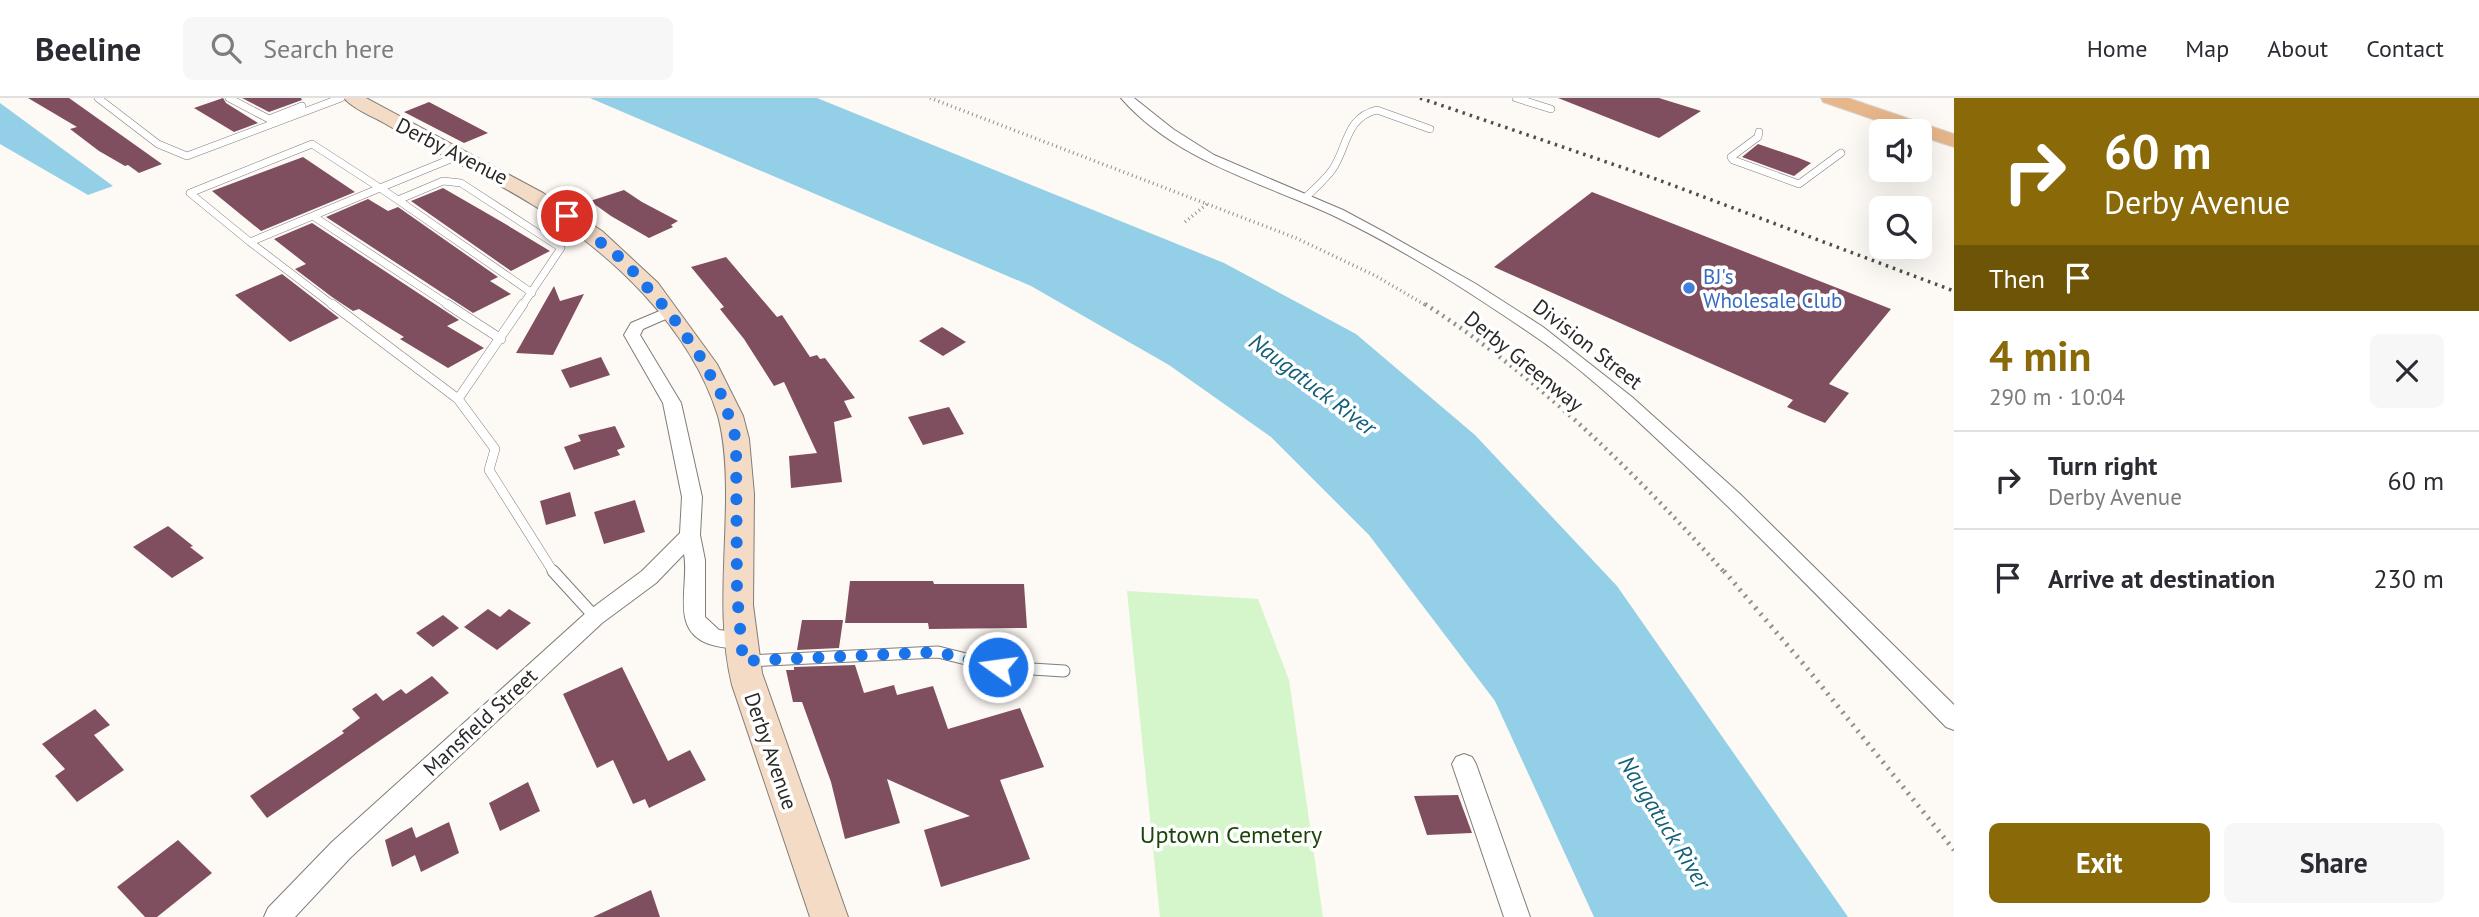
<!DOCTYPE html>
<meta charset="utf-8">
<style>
:root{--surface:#fff;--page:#f7f7f7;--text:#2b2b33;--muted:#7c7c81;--line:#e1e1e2;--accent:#8a6908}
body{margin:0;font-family:"PT Sans",sans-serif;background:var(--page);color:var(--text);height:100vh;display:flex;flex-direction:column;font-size:26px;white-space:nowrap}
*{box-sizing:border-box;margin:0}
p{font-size:23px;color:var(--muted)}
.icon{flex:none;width:38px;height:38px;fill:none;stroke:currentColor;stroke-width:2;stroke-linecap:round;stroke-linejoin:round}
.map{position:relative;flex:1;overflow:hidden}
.sheet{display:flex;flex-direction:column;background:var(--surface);width:525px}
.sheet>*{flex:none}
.banner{background:#8a6908;color:#fff;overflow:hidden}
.tools{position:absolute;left:1869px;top:21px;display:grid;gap:14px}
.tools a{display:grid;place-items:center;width:63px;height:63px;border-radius:10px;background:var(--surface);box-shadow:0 7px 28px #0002;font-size:35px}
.pin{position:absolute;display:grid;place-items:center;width:60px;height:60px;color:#fff;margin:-30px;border:4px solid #fff;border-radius:50%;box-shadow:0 2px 7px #0007}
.me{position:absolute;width:77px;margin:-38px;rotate:284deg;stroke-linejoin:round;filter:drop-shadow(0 0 5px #0008)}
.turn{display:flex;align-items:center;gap:24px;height:147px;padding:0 35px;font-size:32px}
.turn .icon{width:91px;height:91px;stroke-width:2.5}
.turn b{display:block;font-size:49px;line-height:60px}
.then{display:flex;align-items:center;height:66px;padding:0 35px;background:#0003;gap:14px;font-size:26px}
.round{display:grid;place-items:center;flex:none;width:74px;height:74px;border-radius:10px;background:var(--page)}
.head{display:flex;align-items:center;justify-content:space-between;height:119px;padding:0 35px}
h1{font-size:42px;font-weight:800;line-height:52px;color:var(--accent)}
.primary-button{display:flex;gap:14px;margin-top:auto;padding:14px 35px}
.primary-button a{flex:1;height:80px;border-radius:10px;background:var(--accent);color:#fff;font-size:28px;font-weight:800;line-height:80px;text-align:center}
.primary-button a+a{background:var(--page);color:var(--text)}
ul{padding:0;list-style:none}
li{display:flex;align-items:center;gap:21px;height:98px;padding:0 35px;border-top:2px solid var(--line)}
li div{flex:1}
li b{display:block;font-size:26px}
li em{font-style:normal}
header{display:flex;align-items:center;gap:42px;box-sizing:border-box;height:98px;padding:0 35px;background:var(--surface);border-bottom:2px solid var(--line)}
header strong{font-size:33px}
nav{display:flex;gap:38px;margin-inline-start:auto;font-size:24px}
.search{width:490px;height:63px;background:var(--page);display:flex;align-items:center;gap:18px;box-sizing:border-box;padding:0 24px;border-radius:10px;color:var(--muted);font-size:26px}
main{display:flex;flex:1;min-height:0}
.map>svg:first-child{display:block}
.green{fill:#d5f5ca}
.water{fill:#93cfe6}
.building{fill:#804f5f}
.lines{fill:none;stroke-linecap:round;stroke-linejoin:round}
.lane-far2-casing{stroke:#807d78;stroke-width:8}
.lane-far1-casing{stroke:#807d78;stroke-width:10}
.lane-casing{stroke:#807d78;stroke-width:13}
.street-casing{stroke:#807d78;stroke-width:2}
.secondary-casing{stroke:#807d78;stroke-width:2}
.primary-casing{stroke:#d9d8d8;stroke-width:2}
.path-far2{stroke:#928f8b;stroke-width:3.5;stroke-dasharray:1 3.5;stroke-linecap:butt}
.path-far1{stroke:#928f8b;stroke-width:4.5;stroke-dasharray:2 5;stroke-linecap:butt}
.path{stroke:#928f8b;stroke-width:5;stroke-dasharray:2 6;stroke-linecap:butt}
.lane-far2{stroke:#fff;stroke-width:7}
.lane-far1{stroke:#fff;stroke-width:9}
.lane{stroke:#fff;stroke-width:11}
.street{fill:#fff;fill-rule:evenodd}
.secondary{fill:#f3dbc5;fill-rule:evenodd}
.primary{fill:#e7b68b;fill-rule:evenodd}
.rail{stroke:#4f4d4a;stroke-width:3.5;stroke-dasharray:2.5 5;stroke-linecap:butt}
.route{stroke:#1a73e8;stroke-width:12;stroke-dasharray:0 21.6}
.shop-dot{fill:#3f7fe0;stroke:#fff;stroke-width:2.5}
.labels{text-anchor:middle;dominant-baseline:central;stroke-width:7;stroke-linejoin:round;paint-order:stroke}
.street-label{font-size:21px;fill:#2b2927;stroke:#fff}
.shop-label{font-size:21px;fill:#366cbe;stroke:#fff;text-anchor:start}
.water-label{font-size:23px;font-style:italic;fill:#136078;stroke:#fff}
.near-park-label{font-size:24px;fill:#1c4609;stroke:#fff}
</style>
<header>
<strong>Beeline</strong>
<div class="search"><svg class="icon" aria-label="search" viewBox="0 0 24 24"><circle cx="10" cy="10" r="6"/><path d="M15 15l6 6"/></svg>Search here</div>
<nav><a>Home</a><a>Map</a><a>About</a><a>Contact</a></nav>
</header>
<main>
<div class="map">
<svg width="1954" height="819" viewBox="0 0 1954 819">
<rect width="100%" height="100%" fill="#fdf9f4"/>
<path class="green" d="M1127,493L1258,501L1289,582L1323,819H1160Z"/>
<path class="water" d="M590,0H817L1224,165L1356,236L1475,337L1617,488L1848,819H1594L1495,603L1369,437L1271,339L1169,267L1031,188Z
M0,5L113,88L88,97L0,46Z"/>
<path class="building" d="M28,0H69L162,66L139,75L128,67L125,68L99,53L70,31L77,29Z
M223,0L226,5L258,25L234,34L194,10Z
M242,0H301L302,2L269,14Z
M1558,0H1659L1701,13L1659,40Z
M429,4L488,35L464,45L404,14Z
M1758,46L1799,60L1811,65L1794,78L1742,59Z
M303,59L355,94L261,133L212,93Z
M443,90L502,124L550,153L511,173L411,103Z
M624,92L642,104L678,123L671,127L673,129L649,140L611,118L590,103Z
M1592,94L1891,211L1829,286L1849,295L1825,325L1787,309L1793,302L1494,169Z
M368,101L388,113L398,109L498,179L490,183L511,196L473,215L326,119Z
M312,125L459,222L447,228L484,250L448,270L400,241L404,239L359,211L353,213L332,199L295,171L306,166L274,141Z
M726,159L777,219L782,217L810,259L817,257L820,261L825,260L855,300L844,303L852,319L834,324L842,384L791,390L789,358L817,355L784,284L774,288L744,241L720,211L724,209L691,169Z
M282,176L326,210L339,220L290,244L235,197Z
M554,188L560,203L584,196L553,257L516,255Z
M942,229L966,244L943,258L919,243Z
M601,259L610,277L570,290L561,272Z
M949,309L964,336L923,347L908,319Z
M615,328L625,349L617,352L620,357L574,372L564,349L581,343L578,337Z
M570,394L576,418L546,427L540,403Z
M635,402L645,434L604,446L594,414Z
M168,428L193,448L190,449L204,460L172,480L133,449Z
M850,483H933L934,486H1024L1027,530L929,531L928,525H845Z
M488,511L500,519L509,511L531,525L497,552L464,529Z
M443,517L459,530L433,549L416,535Z
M802,522H843L839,550L797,552Z
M855,567L864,595L894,587L897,597L933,588L948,631L1020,610L1044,669L1000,682L1030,761L941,789L924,732L970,718L887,681L900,725L845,741L831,684L802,604H793L786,572H794V569Z
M622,569L668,663L690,652L706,682L649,710L645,701L633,706L613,662L597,670L563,596Z
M432,578L449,595L267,720L250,698L344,635L342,633L360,620L352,611L376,595L383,603L401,591L406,596Z
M95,611L110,627L94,637L124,672L77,704L55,678L65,671L42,646Z
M528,684L540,713L500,733L489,705Z
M1458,697L1472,735L1427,737L1414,698Z
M449,724L459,755L421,774L415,757L392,769L385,742L412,729L416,740Z
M178,742L212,775L157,819H145L117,789Z
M651,792L660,819H593Z"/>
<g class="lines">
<defs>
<path id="lane-far2" d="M98,0L158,46L187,58L341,0
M229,0L269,21L302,8
M1516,0L1551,11
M1759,34L1758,39L1731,59L1733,62L1799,86L1841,55
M380,90L398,102L443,83L461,85L561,150L522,208
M380,90L458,58
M1304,101C1313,92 1324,83 1332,72C1347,52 1345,19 1377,12L1430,31
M398,102L532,195
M313,118L450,208
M250,144L334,208
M250,144L190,95L312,46L380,90
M250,144L380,90"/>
<path id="lane-far1" d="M332,206L458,301L523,206
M447,206L501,241
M458,301L495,351L489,372L554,475"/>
<path id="lane" d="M553,473L595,519
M747,563L938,554L998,569L1064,573"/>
<path id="street" d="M1121,0H1134L1173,31L1214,57L1343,112L1384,134L1476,186L1543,229L1632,299L1740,396L1954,607V632L1946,629C1856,537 1767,444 1673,356C1627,313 1580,268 1527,233C1465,191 1400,149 1332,117C1260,84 1175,62 1121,0Z
M669,209L675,211L677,214L675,217L643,231L640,237L681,305L702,399L700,437L705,462V519L719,532L748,536L751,542L748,548C735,552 722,550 709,546C669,532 690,487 684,456L656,485L602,525L350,760L295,819H264L268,810L332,744L588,513L642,473L680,435L682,399L663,305L624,237L631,225Z
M1464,656L1472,659L1476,666L1530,819H1504L1452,666L1456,659Z"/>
<path id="secondary" d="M344,0H366L543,95L602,133L658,185L717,266L743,318L749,341L754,396L753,507L762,575L848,819H810L732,587C717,525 726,461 726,397C726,371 725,344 718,318C691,230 610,153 533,107C485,77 433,54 384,25C372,18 353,11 344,0Z"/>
<path id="primary" d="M1821,0H1848L1954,36V49L1920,38V33H1907L1823,4Z"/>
</defs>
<use href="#lane-far2" class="lane-far2-casing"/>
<use href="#lane-far1" class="lane-far1-casing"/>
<use href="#lane" class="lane-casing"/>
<use href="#street" class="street-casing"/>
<use href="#secondary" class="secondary-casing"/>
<use href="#primary" class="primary-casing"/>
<path class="path-far2" d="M930,0L1296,140L1376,178L1427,208
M1185,124L1207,106"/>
<path class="path-far1" d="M1425,206C1537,278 1636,375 1725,475"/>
<path class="path" d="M1724,473L1806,569L1954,752"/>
<use href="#lane-far2" class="lane-far2"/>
<use href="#lane-far1" class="lane-far1"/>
<use href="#lane" class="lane"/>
<use href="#street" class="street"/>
<use href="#secondary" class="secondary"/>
<use href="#primary" class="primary"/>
<path class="rail" d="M1420,0L1656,81L1954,193"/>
</g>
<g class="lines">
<path class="route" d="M567,118L623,162L669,214L698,255L723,300L736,341L737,496L743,563L938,554L998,569"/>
</g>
<circle class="shop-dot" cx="1689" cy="190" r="7"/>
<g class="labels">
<g class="street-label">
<text transform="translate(452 53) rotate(27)">Derby Avenue</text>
<text transform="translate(1588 246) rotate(38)">Division Street</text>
<text transform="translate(1524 263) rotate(39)">Derby Greenway</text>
<text transform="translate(480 624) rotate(-43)">Mansfield Street</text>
<text transform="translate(771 653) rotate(71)">Derby Avenue</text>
</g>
<g class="shop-label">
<text x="1703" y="178">BJ's<tspan x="1703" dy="24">Wholesale Club</tspan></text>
</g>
<g class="water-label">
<text transform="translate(1313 286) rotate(37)">Naugatuck River</text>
<text transform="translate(1665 724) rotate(58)">Naugatuck River</text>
</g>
<g class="near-park-label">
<text x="1231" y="736">Uptown Cemetery</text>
</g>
</g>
</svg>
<div class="tools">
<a><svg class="icon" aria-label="sound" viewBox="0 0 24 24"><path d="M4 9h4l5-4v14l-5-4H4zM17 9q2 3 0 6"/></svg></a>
<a><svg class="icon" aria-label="search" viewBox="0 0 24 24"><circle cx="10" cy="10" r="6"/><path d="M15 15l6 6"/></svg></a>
</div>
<div class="pin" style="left:567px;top:118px;background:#d93025"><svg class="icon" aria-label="arrive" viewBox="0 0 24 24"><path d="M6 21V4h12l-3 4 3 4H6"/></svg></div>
<svg class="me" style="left:998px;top:569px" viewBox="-20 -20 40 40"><circle r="17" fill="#1a73e8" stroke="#fff" stroke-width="3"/><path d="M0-11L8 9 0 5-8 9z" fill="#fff"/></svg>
</div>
<section class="sheet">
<div class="banner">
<div class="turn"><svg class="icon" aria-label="right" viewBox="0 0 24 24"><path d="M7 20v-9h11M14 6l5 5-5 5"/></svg><div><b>60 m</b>Derby Avenue</div></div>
<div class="then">Then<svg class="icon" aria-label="arrive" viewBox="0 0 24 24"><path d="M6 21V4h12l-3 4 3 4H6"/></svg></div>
</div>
<div class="head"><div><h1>4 min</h1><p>290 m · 10:04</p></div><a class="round"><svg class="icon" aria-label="close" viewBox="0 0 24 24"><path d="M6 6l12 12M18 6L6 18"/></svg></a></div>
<ul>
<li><svg class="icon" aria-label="right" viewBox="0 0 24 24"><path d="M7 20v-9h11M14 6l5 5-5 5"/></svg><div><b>Turn right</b><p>Derby Avenue</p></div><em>60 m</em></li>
<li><svg class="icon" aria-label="arrive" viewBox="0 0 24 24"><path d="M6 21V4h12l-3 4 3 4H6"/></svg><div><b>Arrive at destination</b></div><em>230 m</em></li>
</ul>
<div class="primary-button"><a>Exit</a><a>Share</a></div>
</section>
</main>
